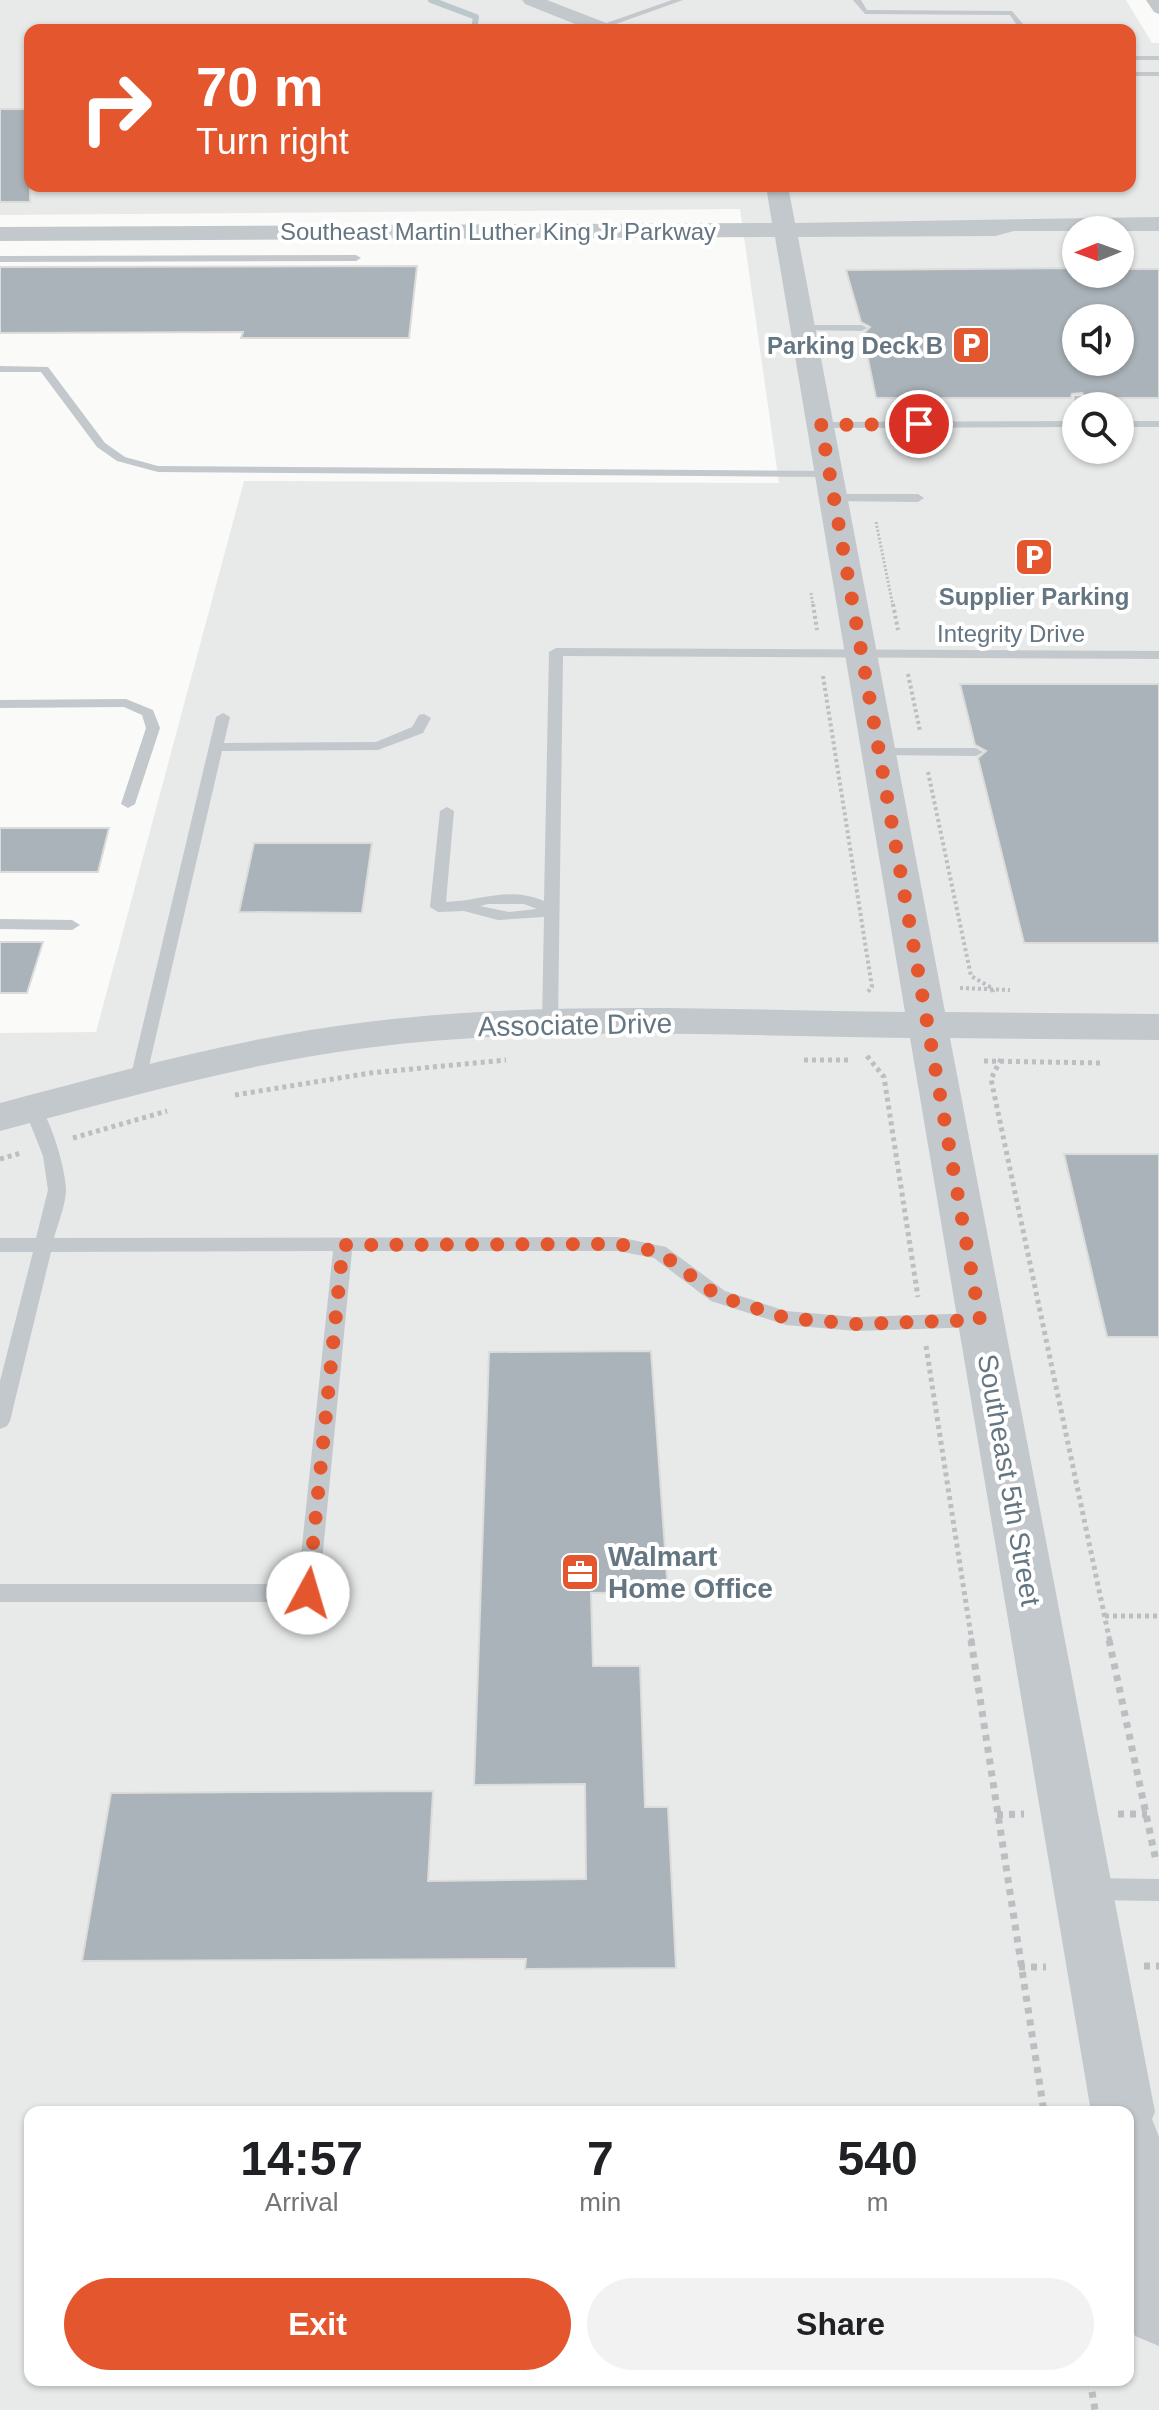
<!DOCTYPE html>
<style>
:root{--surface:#fff;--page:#f2f2f2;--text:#202124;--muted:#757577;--accent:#e4572e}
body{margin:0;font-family:Arial,sans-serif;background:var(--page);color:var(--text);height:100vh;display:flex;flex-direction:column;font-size:30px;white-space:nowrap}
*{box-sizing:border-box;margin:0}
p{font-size:26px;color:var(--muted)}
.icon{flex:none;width:44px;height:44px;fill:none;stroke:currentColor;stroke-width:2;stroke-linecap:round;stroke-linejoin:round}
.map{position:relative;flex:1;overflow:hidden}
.panel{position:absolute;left:24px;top:2106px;width:1110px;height:280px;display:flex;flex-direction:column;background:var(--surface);border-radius:16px;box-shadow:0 2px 6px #0004}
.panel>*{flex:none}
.banner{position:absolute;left:24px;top:24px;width:1112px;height:168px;border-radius:16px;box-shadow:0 2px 6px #0004;background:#e4572e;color:#fff;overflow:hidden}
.needle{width:52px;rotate:269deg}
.controls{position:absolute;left:1062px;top:216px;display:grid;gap:16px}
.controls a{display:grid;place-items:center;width:72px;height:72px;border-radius:50%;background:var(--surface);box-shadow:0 2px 6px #0004;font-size:40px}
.pin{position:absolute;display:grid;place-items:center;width:68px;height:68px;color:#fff;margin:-34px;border:4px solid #fff;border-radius:50%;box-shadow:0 2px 8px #0007}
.me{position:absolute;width:88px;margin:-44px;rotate:6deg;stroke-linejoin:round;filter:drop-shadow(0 0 6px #0008)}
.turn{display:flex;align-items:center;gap:28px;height:168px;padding:0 40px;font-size:36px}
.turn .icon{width:104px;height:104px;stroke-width:2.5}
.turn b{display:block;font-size:56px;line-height:68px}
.eta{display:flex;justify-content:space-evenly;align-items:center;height:136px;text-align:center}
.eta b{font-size:48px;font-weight:700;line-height:56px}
.action{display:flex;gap:16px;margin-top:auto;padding:16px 40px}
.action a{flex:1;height:92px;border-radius:48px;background:var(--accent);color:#fff;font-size:32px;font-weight:700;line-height:92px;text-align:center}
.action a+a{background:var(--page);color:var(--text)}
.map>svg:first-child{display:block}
.built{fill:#e8e9e9;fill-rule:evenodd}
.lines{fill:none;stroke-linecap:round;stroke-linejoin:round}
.stream{stroke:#bbc7cb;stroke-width:6}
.building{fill:#aab3b9;stroke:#dcdcda;stroke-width:2;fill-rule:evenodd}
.path-far3{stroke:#bbbfc2;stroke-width:3;stroke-dasharray:2 2;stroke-linecap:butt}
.path-far2{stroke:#bbbfc2;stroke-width:4;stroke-dasharray:3 3;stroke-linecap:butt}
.path-far1{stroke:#bbbfc2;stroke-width:5;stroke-dasharray:4 4;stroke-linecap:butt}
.path{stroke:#bbbfc2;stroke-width:7;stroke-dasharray:6 6;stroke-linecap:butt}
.service{fill:#c3c8cc;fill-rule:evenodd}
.minor{fill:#c3c8cc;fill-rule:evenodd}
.tertiary{fill:#c3c8cc;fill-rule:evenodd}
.route{stroke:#e4572e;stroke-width:14;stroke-dasharray:0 25.2}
.labels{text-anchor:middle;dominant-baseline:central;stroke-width:8;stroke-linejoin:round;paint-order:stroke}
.far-street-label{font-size:24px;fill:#657683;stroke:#fff}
.far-poi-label{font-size:24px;font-weight:bold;fill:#657683;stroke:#fff;text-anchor:end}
.street-label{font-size:28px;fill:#657683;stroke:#fff}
.poi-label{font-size:28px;font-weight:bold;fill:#657683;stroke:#fff;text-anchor:start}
</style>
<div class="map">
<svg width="1159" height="2410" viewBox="0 0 1159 2410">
<rect width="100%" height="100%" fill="#fafaf8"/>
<path class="built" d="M0,0H1126L1152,43H1159V2410H0V1033L96,1032L244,481L779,483L740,209L0,215ZM30,30H1130V186H30ZM1076,230H1120V274H1076ZM1076,318H1120V362H1076ZM1076,406H1120V450H1076ZM30,2112H1128V2380H30Z"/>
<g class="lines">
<path class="stream" d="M431,0L476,17L474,30"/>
</g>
<path class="building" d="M0,109H30V202H0Z
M417,266L409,338H241L243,332L0,333V267Z
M1076,268V274H1120V269H1159V398H1086L1082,393L1072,394L1071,398H876L863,334L870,327L861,322L846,270ZM1076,318H1120V362H1076Z
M960,684H1159V943H1024L978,758L986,751L975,745Z
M0,828H109L98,872H0Z
M254,843H372L362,913L239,912Z
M0,942H43L27,993H0Z
M1064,1154H1159V1337H1107Z
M651,1351L668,1592L591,1593L593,1666H640L645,1807H668L676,1968L525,1969L526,1959L82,1961L111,1793L433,1791L428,1881L586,1879L585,1784L474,1785L489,1352Z"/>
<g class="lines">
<path class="path-far3" d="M876,522L893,606
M811,593L813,606"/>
<path class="path-far2" d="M813,604L817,630
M893,604L898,630
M908,674L920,731
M823,676L872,987L867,993
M928,772L971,976L992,988L993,994
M960,988L1010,990"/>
<path class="path-far1" d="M867,1056L884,1077L918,1297
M1001,1059L991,1079L1110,1642
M804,1060H850
M984,1061L1102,1063
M235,1095L370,1073L506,1060
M73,1138L167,1111
M0,1159L21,1153
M926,1346L972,1642
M1105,1616H1159"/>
<path class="path" d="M971,1640L1044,2112
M1109,1640L1156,1861
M1118,1814H1147
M997,1815L1024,1814
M1144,1966H1159
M1019,1967H1046
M1090,2380L1095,2410"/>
<path class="service" d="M672,0H683L602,29L595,27Z
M853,0H861L867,10L1012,11L1028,30H1020L1010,15L865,14Z
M1130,56H1159V60H1130Z
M1130,72H1159V76H1130Z
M1076,239V248L1071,245Z
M0,256L356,255L361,258L356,261L0,262Z
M803,325H862L867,328L862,331L799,330V326Z
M0,366L48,367L105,443L125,457L158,466L830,471L836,474L830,477L158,472L117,461L97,447L41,372H0Z
M1074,396H1082L1085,406L1076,408Z
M1076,421V427L821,428L815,425L821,422Z
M1120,421H1159V427H1120Z
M834,494H918L924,498L918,502L830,501V495Z
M556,648L1159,651V659L563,656L558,1023L550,1028L542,1023L544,917L498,920L464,911L438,912L430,907L440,811L447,807L454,811L446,902C483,901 507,886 544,901L549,652ZM488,904H524L537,909L509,912L480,906Z
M126,699L153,710L160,728L135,804L128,808L121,804L146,728L142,715L124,707L0,708V700Z
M223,713L230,717L224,743L376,742L412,727L419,715L424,714L431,718L423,733L378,750L222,751L146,1079L138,1085L130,1079L216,717Z
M880,748H976L983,752L976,756L875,755V749Z
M0,919L72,920L80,925L72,930L0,929Z
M33,1102C49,1107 66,1171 66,1189C66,1204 58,1223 54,1238L618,1237L666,1247L725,1291L786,1311L856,1317L980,1313L987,1315L990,1320L987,1325L980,1327L856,1331L786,1325L711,1301L654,1258L618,1251H352L319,1593L316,1599L308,1602H0V1584H298L333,1251L51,1252L10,1421L7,1426L0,1429V1381L33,1252H0V1238H36L48,1190L43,1156L24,1108Z
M1090,1878L1159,1879V1901L1090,1900L1082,1897L1078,1889L1082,1881Z"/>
<path class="minor" d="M1146,0H1159V14L1154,12Z"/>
<path class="tertiary" d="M522,0H547L614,26L616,30H590L525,4Z
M766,186H788L795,223L1159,217V231H1014L995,236L798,237L945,1012L1159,1014V1040L950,1038L1155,2112L1152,2119L1159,2137V2346L1135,2336L1128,2319V2112H1091L910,1038C731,1036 542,1025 366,1048C241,1064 121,1099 0,1131V1103C121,1071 242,1037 367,1022C544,1000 727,1010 905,1012L775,237L0,241V227L772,223Z"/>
</g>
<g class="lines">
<path class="route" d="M308,1593L343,1245L618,1244L659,1252L718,1296L786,1318L856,1324L980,1320L821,425L919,424"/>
</g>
<defs>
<symbol id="parking-square" viewBox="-11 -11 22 22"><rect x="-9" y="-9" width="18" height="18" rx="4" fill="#e4572e" stroke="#fff"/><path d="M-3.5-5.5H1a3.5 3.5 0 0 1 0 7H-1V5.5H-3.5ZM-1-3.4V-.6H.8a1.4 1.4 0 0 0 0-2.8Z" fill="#fff"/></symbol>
<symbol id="office-square" viewBox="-11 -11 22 22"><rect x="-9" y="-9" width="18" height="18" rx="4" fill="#e4572e" stroke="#fff"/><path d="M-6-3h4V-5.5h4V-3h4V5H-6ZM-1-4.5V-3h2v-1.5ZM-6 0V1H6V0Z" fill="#fff"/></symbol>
</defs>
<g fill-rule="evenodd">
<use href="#parking-square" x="949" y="323" width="44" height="44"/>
<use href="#parking-square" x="1012" y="535" width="44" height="44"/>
<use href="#office-square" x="558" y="1550" width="44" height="44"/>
</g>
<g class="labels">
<g class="far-street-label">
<text x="498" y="231">Southeast Martin Luther King Jr Parkway</text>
<text x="1011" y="633">Integrity Drive</text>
</g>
<g class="far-poi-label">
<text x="943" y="345">Parking Deck B</text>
<text x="1034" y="596" text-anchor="middle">Supplier Parking</text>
</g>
<g class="street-label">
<text transform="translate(575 1025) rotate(-1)">Associate Drive</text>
<text transform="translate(1009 1480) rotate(80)">Southeast 5th Street</text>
</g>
<g class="poi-label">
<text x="608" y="1556">Walmart<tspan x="608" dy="32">Home Office</tspan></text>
</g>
</g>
</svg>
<div class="controls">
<a><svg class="needle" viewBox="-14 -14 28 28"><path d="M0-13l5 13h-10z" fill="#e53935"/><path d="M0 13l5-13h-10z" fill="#757577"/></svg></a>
<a><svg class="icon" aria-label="sound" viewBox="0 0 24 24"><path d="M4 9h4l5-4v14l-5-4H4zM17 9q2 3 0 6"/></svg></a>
<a><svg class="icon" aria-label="search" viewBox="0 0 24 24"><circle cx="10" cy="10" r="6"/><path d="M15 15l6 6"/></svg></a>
</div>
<div class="pin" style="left:919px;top:424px;background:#d93025"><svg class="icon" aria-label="arrive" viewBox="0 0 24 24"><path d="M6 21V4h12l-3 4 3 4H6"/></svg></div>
<svg class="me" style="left:308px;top:1593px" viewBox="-20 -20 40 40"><circle r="19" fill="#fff"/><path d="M0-13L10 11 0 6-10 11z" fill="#e4572e"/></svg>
<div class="banner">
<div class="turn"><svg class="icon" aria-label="right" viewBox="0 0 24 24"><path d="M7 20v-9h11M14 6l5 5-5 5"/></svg><div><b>70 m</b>Turn right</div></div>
</div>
<section class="panel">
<div class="eta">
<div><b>14:57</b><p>Arrival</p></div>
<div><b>7</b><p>min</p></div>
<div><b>540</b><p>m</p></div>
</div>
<div class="action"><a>Exit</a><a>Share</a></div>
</section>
</div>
